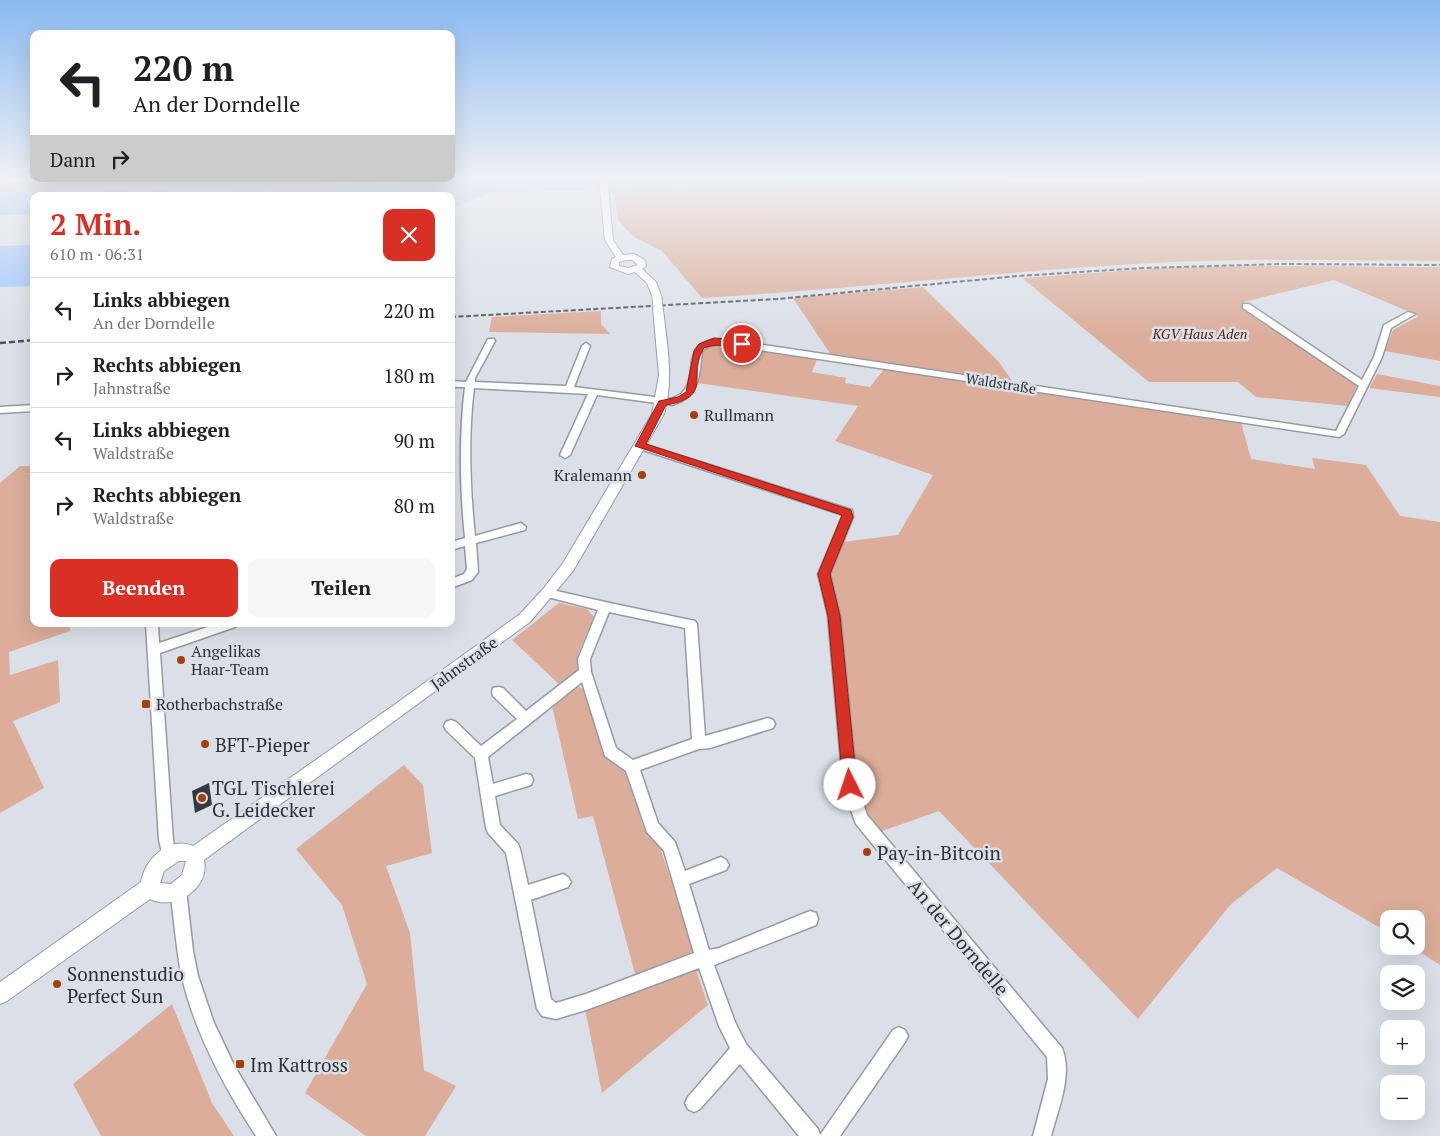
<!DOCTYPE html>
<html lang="de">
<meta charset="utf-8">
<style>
:root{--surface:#fff;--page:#f6f6f6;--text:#202124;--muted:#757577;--line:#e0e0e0;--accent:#d93025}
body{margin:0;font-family:"PT Serif",serif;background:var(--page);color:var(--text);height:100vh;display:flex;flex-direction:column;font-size:19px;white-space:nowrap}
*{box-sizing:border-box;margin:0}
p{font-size:16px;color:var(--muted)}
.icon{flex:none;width:28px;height:28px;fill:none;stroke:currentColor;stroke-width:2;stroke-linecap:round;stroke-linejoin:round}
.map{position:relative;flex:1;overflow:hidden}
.side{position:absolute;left:30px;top:192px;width:425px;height:435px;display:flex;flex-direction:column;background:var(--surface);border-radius:10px;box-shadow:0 5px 20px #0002}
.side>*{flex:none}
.banner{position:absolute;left:30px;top:30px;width:425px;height:152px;border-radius:10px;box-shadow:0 5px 20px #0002;background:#fff;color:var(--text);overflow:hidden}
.buttons{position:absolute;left:1380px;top:910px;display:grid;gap:10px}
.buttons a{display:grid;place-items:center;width:45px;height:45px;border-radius:10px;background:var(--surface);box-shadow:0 5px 20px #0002;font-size:25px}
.pin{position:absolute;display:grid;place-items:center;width:42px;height:42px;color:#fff;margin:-21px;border:2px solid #fff;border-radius:50%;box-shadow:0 1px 5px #0007}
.me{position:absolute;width:55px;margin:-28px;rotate:356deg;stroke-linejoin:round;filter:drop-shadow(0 0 4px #0008)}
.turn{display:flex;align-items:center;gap:18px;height:105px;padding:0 20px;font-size:22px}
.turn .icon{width:65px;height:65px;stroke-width:2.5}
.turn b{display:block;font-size:35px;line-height:42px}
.then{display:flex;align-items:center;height:48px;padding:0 20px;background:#0003;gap:10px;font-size:19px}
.round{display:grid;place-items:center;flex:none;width:52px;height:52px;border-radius:10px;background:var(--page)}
.summary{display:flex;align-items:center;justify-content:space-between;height:85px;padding:0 20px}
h1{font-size:30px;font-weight:600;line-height:38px;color:var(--accent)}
.cta{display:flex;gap:10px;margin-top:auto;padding:10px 20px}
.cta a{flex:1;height:58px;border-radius:10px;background:var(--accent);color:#fff;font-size:20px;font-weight:600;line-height:58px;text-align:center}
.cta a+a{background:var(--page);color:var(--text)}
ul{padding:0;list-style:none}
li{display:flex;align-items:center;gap:15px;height:65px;padding:0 20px;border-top:1px solid var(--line)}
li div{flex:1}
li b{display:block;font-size:19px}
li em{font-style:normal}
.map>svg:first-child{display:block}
.green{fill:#dbad9a}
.water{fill:#9ec4fb}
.building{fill:#363a40}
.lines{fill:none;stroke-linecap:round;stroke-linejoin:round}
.minor-casing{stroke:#969ba2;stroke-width:3}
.major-casing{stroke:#969ba2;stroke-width:2}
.minor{fill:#fff;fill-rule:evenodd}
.major{fill:#fff;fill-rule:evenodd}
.rail-far1{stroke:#4f5155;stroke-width:2;stroke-dasharray:5 2.5;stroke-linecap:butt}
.rail{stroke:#4f5155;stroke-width:2.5;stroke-dasharray:6 3;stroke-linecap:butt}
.major-bridge-casing{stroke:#969ba2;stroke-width:11;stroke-linecap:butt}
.major-bridge{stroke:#fff;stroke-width:9}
.route{fill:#d93025;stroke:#8d1f18}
.poi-dot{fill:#a4400b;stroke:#dbe0e8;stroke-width:2}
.labels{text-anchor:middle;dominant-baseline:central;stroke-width:5;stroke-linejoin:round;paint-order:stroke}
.far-park-label{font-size:14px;font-style:italic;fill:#561c00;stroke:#dbe0e8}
.far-street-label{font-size:14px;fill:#2e3033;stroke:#dbe0e8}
.poi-label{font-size:16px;fill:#2e3033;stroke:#dbe0e8;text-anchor:start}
.street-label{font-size:16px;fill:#2e3033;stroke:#dbe0e8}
.near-poi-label{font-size:19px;fill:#2e3033;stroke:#dbe0e8;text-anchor:start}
.near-street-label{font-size:19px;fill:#2e3033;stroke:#dbe0e8}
</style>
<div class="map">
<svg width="1440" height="1136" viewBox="0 0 1440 1136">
<rect width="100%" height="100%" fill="#dbe0e8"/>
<path class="green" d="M580,178L0,191V183L102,179Z
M1203,179L1440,180V261C1345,260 1249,258 1153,263C1003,271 853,289 702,298L662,251L634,237L619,221L614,194H601L599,190Z
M1255,266L1440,267V361L1385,351L1393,330L1419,316L1334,280L1243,302L1248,310L1358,383L1348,406L1256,397L1238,382H1149L1022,278L1164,268Z
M923,287L998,361L1013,382L831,355L793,298Z
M601,311V324L610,334L489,332L492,317Z
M719,343L818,357L812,372L846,378L845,383L870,387L885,368L1241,422L1251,459L1315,469L1312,458L1366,465L1400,516L1440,522V965L1410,946H1416V919H1389V933L1277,868L1231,904L1138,1019L939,811L874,834L861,819L829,573L843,542L898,535L933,475L835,441L858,406L697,383L703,349L710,345Z
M1377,374L1440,386V397L1369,388Z
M20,466H34V624H70V631L9,652L10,675L58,660L60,702L13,721L44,788L0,813V483Z
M559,603L587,609L594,617L578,654L579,669L560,685L512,640Z
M575,685L585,690L607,756L627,774L643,826L660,848L695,951L635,974L593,816L578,819L552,706Z
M404,765L423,785L432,853L386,866L410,933L424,1070L456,1086L425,1136H366L305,1093L367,984L342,905L296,849Z
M696,970L708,1005L602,1093L585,1009Z
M172,1004L212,1103L234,1136H101L73,1084Z"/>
<path class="water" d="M580,178H1440V180L1203,179L492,192L451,208V196H34V214L0,215V191Z
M34,245V286L0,287V246Z"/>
<path class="building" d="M209,783L212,805L195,813L192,791Z"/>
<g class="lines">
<defs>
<path id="minor" d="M1243,304H1249L1362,380L1374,357L1384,325L1408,312L1415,314L1391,328L1382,357L1344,434L1339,437L719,344L709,346L702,351C699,376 700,397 672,405L597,395L570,455L565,458L560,455L588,394L474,388C468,434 470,489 475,536L521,523L526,527L525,530L476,543L478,572L472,580L451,588V579L464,574L467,569L465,546L451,550V542L465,538C460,490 459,435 465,387H451V381L466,382L488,339H494L495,341L475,378V382L566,386L582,346L586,343L590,346L574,387L671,399C709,387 670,339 723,339L1336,431L1359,386L1243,308Z
M34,405V411L0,413V407Z
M640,443L852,510L853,517L830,574L840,616L857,785L867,815L1062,1048C1073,1075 1058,1109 1051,1136H1033L1048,1079L1047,1057L856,824L854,819L843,785L828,616L818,574L843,515L637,448L635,446Z
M548,589L605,602L695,621L697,624L705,736L768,718L773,720L775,724L773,728L710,748L699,749L640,770L658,823L675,842L685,871L721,857L726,860L729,865L726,870L689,884L709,950L719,948L810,911L816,913L818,919L816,925L714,965L735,1022L746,1044L818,1129L820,1135L893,1030L899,1027L905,1030L908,1036L905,1042L840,1136H799L740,1064L700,1109L694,1112L688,1109L685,1103L688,1097L730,1048L719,1026L699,968L586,1010L556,1019L542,1016L537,1009L506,853L488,833L486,828L475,758L446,730L444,726L446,722L451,720L456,722L481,746L517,719L493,696L492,692L493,688L498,687L503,688L526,711L579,670L578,659L598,610L544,596L542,593L544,590ZM609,612L685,628L692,739L633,760L616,748L591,672L590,659ZM582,682L605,756L626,771L647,832L664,851L694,953L586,994L556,1003L551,999L531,900L568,887L571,882L568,877L563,874L528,885L520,849L518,844L500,825L495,796L531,785L533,780L531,775L526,774L493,784L488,757Z
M146,624H158L159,643L217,624H237L235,627L160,653L173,840L176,856L174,861L169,863L164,861L159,840Z
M178,882L183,885L186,890L193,951L198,976L214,1023L234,1065L276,1136H256C224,1087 194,1032 181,973C176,946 174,918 170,890L173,885Z"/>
<path id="major" d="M599,178H607L613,240L623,255L634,254L645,260L646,266L642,269L656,282L662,298L660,300H654L647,283L635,272L628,274L610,267L612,259L616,257L605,240ZM626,260H632L638,265L628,268L619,266V262Z
M658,306L663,309C667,345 674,379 664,414L573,571L530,622L204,860C210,889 174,911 150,899L7,1001L0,1004V982L141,882C145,859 169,836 193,846L394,705L520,614L543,589L563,563L652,414L659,375L653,309ZM179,861H186L182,875L171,884L160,883L164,871Z"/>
</defs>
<use href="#minor" class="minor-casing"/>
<use href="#major" class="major-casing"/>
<use href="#minor" class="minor"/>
<use href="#major" class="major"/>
<path class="rail-far1" d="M451,317L777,299L1018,276L1143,268L1282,264L1440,265"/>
<path class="rail" d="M0,343L34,340"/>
<defs>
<path id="major-bridge" d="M657,298L658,309"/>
</defs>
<use href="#major-bridge" class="major-bridge-casing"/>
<use href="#major-bridge" class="major-bridge"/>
</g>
<linearGradient id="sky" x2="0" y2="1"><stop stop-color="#8abaf0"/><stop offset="0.53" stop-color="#eff1f5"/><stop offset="1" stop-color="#eff1f5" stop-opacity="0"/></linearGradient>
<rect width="1440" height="337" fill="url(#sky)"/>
<path class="route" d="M714,338L742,341L747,344C739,350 720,341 704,348C687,375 714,397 666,405L646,444L851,510L853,517L830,574L840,616L857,785L855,789L850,791L845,789L843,785L828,616L818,574L842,515L635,446L659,401L678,397L686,392L694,351L699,344Z"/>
<g class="poi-dot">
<circle cx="694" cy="415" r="5"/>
<circle cx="642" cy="475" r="5"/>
<circle cx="181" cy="660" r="5"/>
<rect x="141" y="699" width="10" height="10" rx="2.5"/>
<circle cx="205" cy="744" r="5"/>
<circle cx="202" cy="798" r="5"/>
<circle cx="867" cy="852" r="5"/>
<circle cx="57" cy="984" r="5"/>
<rect x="235" y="1059" width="10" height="10" rx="2.5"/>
</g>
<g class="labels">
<g class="far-park-label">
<text x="1200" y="333">KGV Haus Aden</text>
</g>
<g class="far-street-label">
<text transform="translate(1001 383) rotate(9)">Waldstraße</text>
</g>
<g class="poi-label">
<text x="704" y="415">Rullmann</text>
<text x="632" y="475" text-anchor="end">Kralemann</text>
<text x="191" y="651">Angelikas<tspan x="191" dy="18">Haar-Team</tspan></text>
<text x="156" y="704">Rotherbachstraße</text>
</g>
<g class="street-label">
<text transform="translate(464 663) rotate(-36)">Jahnstraße</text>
</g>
<g class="near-poi-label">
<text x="215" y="744">BFT-Pieper</text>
<text x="212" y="787">TGL Tischlerei<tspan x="212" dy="22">G. Leidecker</tspan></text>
<text x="877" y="852">Pay-in-Bitcoin</text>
<text x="67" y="973">Sonnenstudio<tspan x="67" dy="22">Perfect Sun</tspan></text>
<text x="250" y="1064">Im Kattross</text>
</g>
<g class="near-street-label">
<text transform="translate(959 937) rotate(50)">An der Dorndelle</text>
</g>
</g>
</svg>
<div class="buttons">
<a><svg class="icon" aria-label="search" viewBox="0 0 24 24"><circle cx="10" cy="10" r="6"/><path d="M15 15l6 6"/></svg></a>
<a><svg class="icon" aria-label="layers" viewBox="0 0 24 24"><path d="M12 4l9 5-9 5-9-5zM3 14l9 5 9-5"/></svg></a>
<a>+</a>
<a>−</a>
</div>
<div class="pin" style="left:742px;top:344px;background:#d93025"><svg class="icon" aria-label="arrive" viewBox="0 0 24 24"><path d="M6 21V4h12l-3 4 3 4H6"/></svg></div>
<svg class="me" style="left:850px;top:785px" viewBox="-20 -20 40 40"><circle r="19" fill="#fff"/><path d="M0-13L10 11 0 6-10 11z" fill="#d93025"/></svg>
<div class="banner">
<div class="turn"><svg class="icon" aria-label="left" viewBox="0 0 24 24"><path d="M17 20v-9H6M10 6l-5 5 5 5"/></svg><div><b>220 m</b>An der Dorndelle</div></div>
<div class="then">Dann<svg class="icon" aria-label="right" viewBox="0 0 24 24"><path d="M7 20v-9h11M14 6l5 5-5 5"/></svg></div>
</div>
<section class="side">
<div class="summary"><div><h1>2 Min.</h1><p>610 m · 06:31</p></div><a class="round" style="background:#d93025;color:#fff"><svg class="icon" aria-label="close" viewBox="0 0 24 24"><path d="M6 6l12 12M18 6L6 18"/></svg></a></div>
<ul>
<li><svg class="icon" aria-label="left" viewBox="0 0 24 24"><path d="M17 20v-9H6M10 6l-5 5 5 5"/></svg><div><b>Links abbiegen</b><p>An der Dorndelle</p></div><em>220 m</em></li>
<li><svg class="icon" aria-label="right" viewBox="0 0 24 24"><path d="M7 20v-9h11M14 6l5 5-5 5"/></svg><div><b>Rechts abbiegen</b><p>Jahnstraße</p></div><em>180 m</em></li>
<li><svg class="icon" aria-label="left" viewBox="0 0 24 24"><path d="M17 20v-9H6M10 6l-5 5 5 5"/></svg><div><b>Links abbiegen</b><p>Waldstraße</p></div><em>90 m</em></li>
<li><svg class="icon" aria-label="right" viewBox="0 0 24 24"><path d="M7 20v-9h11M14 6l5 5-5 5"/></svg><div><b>Rechts abbiegen</b><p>Waldstraße</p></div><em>80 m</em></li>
</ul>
<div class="cta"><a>Beenden</a><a>Teilen</a></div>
</section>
</div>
